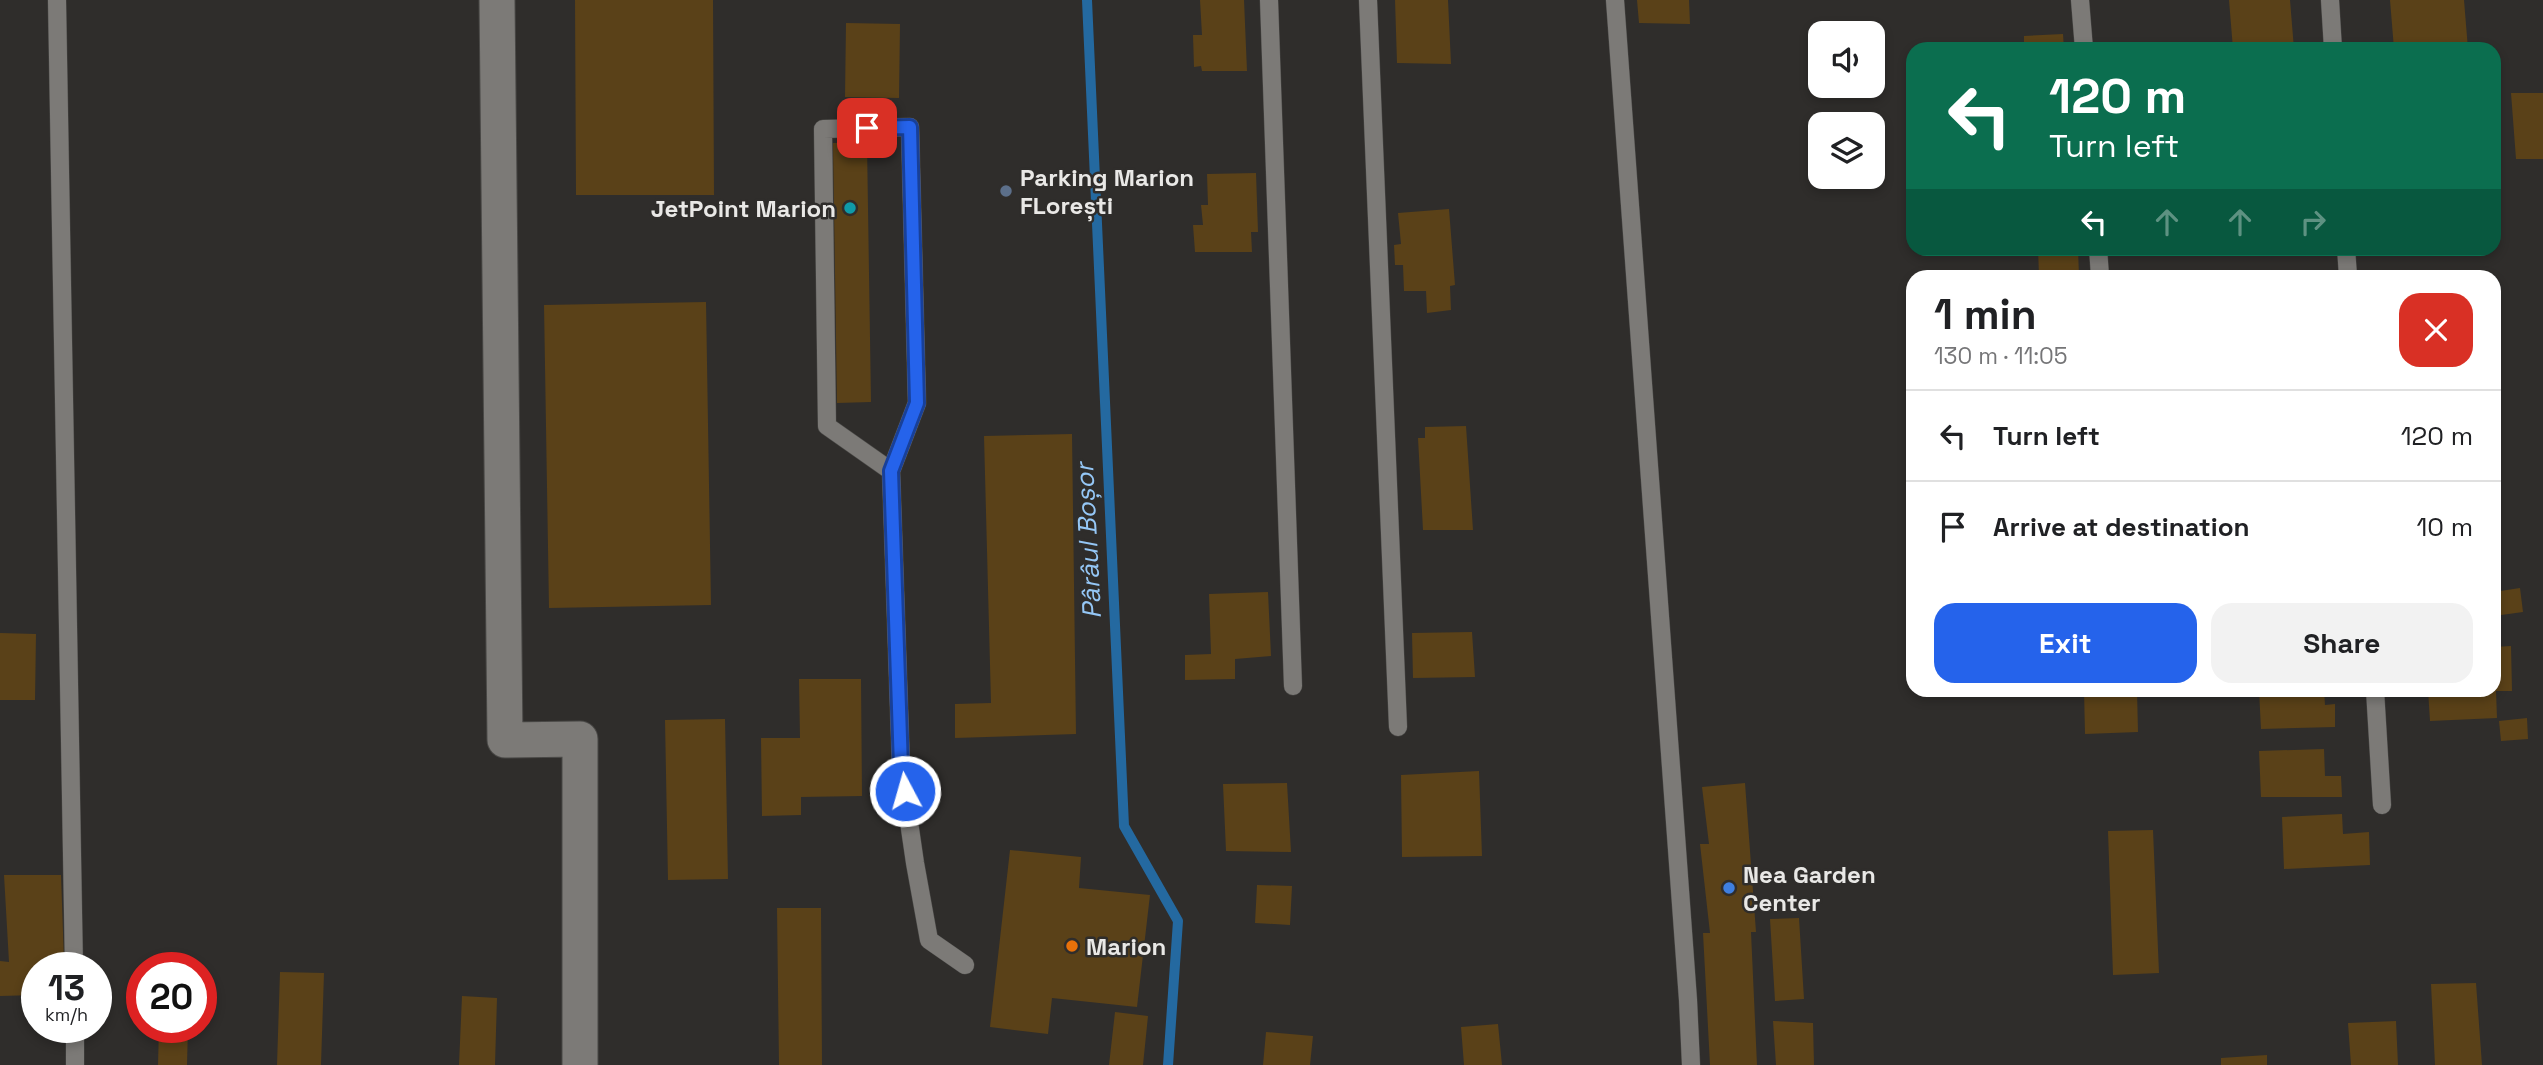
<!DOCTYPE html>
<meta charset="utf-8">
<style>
:root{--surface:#fff;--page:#f2f2f2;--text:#202124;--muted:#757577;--line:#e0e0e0;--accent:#2563eb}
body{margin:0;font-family:"Space Grotesk",sans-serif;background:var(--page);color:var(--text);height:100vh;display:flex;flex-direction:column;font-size:26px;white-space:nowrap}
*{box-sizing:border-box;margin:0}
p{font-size:23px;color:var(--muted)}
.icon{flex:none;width:38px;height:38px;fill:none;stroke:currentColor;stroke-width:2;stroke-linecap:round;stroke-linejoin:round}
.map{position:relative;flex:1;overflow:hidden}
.sheet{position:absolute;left:1906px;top:270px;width:595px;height:427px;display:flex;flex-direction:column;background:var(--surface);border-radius:21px;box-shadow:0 4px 10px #0003}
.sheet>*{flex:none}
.banner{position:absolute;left:1906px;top:42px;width:595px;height:214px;border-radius:21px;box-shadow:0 4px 10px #0003;background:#0b6e4f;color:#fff;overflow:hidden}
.buttons{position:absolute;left:1808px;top:21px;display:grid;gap:14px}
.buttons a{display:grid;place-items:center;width:77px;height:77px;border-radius:14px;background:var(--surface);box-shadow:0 4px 10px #0003;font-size:35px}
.speed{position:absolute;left:21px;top:952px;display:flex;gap:14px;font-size:35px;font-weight:700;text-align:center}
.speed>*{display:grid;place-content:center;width:91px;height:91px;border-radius:50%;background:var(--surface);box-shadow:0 4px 10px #0003;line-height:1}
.speed small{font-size:18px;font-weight:400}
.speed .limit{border:10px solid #d22;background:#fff;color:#111}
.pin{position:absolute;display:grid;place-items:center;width:60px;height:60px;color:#fff;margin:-30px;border-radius:14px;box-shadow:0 4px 10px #0006}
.me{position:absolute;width:77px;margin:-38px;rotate:354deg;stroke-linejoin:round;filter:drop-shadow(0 0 5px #0008)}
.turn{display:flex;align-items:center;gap:24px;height:147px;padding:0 28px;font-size:32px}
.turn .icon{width:91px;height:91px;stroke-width:2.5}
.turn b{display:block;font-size:49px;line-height:60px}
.lanes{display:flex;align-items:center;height:66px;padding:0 28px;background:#0003;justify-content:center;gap:35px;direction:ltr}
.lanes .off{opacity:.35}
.round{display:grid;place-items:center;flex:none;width:74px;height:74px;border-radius:21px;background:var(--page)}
.overview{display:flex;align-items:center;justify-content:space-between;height:119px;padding:0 28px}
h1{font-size:42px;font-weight:600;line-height:52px}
.primary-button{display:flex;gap:14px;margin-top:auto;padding:14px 28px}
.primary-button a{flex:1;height:80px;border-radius:21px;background:var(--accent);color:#fff;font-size:28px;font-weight:600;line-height:80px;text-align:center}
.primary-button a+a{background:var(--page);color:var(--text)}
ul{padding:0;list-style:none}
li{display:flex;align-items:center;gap:21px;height:91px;padding:0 28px;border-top:2px solid var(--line)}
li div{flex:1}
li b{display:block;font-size:26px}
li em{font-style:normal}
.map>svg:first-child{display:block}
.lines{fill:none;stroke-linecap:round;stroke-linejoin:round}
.stream{stroke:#2469a0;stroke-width:10}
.building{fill:#5a4118}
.service-casing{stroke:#494846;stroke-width:19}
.minor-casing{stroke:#494846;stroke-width:37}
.service{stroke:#7c7a77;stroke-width:18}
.minor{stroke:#7c7a77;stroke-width:35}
.route-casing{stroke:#184099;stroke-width:18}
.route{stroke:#2563eb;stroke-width:12}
.service-dot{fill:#5c6f8a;stroke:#2f2d2b;stroke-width:2.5}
.culture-dot{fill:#0f9aa8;stroke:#2f2d2b;stroke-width:2.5}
.shop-dot{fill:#3f7fe0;stroke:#2f2d2b;stroke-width:2.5}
.food-dot{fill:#e8710a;stroke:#2f2d2b;stroke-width:2.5}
.labels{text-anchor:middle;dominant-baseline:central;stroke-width:5;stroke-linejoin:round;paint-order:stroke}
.poi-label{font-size:24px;font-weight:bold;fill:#e9e8e6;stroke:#2f2d2b;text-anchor:start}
.water-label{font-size:26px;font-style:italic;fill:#95c7f6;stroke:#2f2d2b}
</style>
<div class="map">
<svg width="2543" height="1065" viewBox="0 0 2543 1065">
<rect width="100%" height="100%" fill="#2f2d2b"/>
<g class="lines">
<path class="stream" d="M1087,0L1124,826L1178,921L1168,1065"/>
</g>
<path class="building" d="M575,0H713L714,195H576Z
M1200,0H1244L1247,71H1202L1201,66L1194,67L1193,35H1202Z
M1395,0H1448L1451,64L1397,63Z
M1637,0H1689L1690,24L1639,23Z
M2229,0H2290L2294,49H2233Z
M2390,0H2464L2468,49H2394Z
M846,23L900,24L899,98L845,97Z
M2063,34L2064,49H2024V36Z
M2511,93H2543V159H2516Z
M833,143H867L871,402L837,403Z
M1256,173L1258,232H1251L1252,252H1195L1193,225H1203L1201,205H1208L1207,174Z
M1449,209L1455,285L1450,286L1451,310L1427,313L1426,291H1404L1403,265H1395L1394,245L1401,244L1398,213Z
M2038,248H2078L2079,276H2039Z
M706,302L711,605L549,608L544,305Z
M2494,404H2495L2498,425H2494Z
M1466,426L1473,530H1423L1418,438H1425V427Z
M1072,434L1076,734L955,738V704L991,703L984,436Z
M2520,588L2523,612L2494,616V592Z
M1268,592L1271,656L1235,659V679L1185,680V655L1211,654L1209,594Z
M1472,632L1475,677L1413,678L1412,633Z
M0,633L36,634L35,700H0Z
M2511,646L2512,691H2496L2497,718L2430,721L2428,690H2494V647Z
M799,679H861L862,796L801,797V815L762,816L761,738H800Z
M2084,690H2137L2138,732L2085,734Z
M2259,690H2324L2325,705L2335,704V727L2261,729Z
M2527,718L2528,739L2501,741L2499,721Z
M725,719L728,879L668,880L665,720Z
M2324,749L2325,776H2341L2342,797H2261L2259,751Z
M1479,771L1482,856L1402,857L1401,775Z
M1287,783L1291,852L1226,851L1223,784Z
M1745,783L1756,932H1751L1757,1065H1710L1703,933H1710L1700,844H1709L1702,787Z
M2342,814L2343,834L2369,832L2370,865L2284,869L2282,817Z
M2153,830L2159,973L2113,975L2108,831Z
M1010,850L1081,857L1079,888L1150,895L1137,1007L1052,998L1048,1034L990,1027Z
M4,875H61L64,961L55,962L56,968H37V995L0,996V961L9,962Z
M1257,885L1292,886L1290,925L1255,923Z
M777,908H821L822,1065H779Z
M1799,918L1804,999L1775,1001L1770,919Z
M280,972L324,973L321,1065H277Z
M2476,983L2482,1065H2435L2431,984Z
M462,996L497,998L495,1065H459Z
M1115,1012L1148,1016L1143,1065H1109Z
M1773,1021L1813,1023L1814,1065H1776Z
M2396,1021L2398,1065H2351L2348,1023Z
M1498,1024L1502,1065H1464L1461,1027Z
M159,1027H188L187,1065H158Z
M1266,1032L1313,1036L1310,1065H1263Z
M2267,1055V1065H2221V1058Z"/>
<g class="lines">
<defs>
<path id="service" d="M57,0L74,968
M1269,0L1293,686
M1368,0L1398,727
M1615,0L1688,1000L1691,1065
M2080,0L2084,49
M2330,0L2333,49
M2098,248L2100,276
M2346,248L2348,276
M891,471L827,426L823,129L910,127L917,403L891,471L901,767L915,863L929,940L965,965
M2375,690L2382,805
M75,1027V1065"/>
<path id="minor" d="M497,0L505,740L580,739V1065"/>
</defs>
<use href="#service" class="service-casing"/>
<use href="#minor" class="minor-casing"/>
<use href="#service" class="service"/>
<use href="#minor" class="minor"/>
</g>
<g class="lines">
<defs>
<path id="route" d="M867,128L910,127L917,403L891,471L901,767L905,791"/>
</defs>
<use href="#route" class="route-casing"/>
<use href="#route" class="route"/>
</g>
<circle class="service-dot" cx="1006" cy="191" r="7"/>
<circle class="culture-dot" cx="850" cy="208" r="7"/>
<circle class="shop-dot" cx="1729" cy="888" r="7"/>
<circle class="food-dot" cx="1072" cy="946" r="7"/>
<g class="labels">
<g class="poi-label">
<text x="1020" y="177">Parking Marion<tspan x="1020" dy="28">FLorești</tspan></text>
<text x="836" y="208" text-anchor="end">JetPoint Marion</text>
<text x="1743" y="874">Nea Garden<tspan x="1743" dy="28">Center</tspan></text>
<text x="1086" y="946">Marion</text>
</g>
<g class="water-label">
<text transform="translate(1088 541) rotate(-93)">Pârâul Boșor</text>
</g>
</g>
</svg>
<div class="buttons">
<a><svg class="icon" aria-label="sound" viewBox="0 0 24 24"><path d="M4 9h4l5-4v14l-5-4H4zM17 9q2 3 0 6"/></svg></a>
<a><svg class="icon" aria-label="layers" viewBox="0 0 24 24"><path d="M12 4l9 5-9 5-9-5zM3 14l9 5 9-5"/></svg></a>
</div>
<div class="speed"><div>13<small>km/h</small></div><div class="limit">20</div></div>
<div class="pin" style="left:867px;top:128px;background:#d93025"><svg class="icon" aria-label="arrive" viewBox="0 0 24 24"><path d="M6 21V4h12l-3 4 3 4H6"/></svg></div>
<svg class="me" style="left:905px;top:791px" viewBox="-20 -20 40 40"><circle r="17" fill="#2563eb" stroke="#fff" stroke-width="3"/><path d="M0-11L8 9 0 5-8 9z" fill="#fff"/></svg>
<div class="banner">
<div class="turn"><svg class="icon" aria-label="left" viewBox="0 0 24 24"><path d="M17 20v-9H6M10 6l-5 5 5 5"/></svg><div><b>120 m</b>Turn left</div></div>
<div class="lanes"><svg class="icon" aria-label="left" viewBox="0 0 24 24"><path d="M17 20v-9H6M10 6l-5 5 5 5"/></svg><svg class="icon off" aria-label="ahead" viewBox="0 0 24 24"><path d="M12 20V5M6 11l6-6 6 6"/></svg><svg class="icon off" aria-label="ahead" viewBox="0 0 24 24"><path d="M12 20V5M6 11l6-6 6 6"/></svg><svg class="icon off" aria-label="right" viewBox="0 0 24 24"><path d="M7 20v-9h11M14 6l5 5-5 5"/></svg></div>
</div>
<section class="sheet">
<div class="overview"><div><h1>1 min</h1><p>130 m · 11:05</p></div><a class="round" style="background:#d93025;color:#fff"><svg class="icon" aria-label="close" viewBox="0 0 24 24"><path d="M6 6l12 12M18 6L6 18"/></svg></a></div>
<ul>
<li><svg class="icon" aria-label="left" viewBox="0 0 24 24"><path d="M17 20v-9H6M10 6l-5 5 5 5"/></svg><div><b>Turn left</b></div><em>120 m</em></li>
<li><svg class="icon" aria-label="arrive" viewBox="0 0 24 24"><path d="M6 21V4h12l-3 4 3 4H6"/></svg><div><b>Arrive at destination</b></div><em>10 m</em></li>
</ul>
<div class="primary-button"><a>Exit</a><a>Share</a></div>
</section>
</div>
